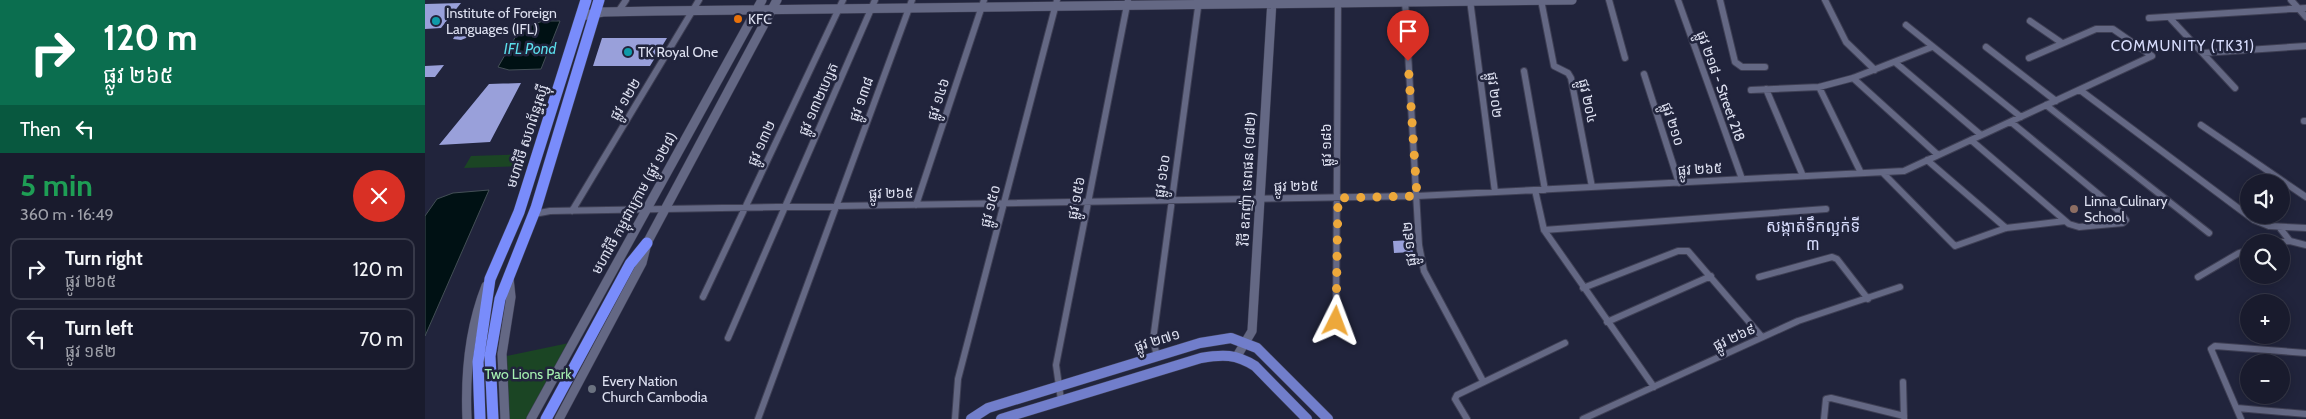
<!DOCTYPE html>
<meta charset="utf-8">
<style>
:root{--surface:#191b2d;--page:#262839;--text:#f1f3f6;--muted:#9fa1aa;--line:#373949}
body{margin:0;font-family:Cabin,"Noto Sans Khmer",sans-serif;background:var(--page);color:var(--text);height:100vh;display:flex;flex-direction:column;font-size:19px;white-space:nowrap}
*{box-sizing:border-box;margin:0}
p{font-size:16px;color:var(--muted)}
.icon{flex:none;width:28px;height:28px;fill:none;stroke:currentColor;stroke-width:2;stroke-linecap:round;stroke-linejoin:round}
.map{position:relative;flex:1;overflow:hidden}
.panel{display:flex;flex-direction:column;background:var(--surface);width:425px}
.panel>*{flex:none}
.top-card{background:#0b6e4f;color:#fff;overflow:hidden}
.controls{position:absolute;left:1815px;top:174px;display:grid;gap:10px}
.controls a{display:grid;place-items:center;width:50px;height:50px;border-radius:50%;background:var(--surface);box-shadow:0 2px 12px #0003,0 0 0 1px var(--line);font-size:25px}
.pin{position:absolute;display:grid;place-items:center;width:42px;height:42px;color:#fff;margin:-51px -21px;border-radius:50% 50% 50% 0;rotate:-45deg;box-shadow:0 0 5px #0007}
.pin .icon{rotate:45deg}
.me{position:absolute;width:55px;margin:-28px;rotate:3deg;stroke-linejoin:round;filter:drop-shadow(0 0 4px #0008)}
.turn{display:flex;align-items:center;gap:18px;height:105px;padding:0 20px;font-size:22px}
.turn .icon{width:65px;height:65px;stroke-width:2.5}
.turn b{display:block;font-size:35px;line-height:42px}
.then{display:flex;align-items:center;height:48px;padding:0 20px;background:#0003;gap:10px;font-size:19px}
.round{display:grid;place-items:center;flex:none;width:52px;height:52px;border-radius:26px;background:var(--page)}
.summary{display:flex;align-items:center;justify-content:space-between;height:85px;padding:0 20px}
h1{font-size:30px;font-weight:700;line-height:38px;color:#1e9e55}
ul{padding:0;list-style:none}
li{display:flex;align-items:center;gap:15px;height:62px;margin:0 10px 8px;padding:0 10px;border:2px solid var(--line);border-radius:10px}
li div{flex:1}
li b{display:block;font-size:19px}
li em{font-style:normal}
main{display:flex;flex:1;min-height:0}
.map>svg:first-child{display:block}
.green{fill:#1b4524}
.water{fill:#001114;stroke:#434f56}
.building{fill:#99a0da}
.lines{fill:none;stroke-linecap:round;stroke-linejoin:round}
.street-casing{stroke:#3e3f54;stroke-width:8}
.secondary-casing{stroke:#3e3f54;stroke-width:10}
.primary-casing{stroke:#3e3f54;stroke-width:11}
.highway-casing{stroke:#3e3f54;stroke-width:12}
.street{stroke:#646884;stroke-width:6}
.secondary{stroke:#646884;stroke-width:9}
.primary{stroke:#717ecb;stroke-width:10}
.highway{stroke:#798cfb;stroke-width:11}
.route{stroke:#eda83b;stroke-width:9;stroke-dasharray:0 16.2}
.food-dot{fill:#e8710a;stroke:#21243c;stroke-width:2}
.culture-dot{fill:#0f9aa8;stroke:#21243c;stroke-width:2}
.education-dot{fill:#8d6e63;stroke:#21243c;stroke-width:2}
.worship-dot{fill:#6b7280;stroke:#21243c;stroke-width:2}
.labels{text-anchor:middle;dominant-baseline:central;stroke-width:5;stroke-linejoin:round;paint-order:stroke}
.poi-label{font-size:14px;fill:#dee1f1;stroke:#21243c;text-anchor:start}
.street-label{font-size:14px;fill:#dee1f1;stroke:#21243c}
.park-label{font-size:14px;fill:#a5f1b1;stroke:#21243c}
.neighbourhood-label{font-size:15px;letter-spacing:1px;fill:#d7dcfc;stroke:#21243c}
.water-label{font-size:15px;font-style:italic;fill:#5bddeb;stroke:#21243c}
.quarter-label{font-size:16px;fill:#d7dcfc;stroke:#21243c}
</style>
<main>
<section class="panel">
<div class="top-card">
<div class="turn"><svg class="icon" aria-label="right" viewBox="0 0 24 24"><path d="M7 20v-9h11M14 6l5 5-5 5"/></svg><div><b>120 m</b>ផ្លូវ ២៦៥</div></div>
<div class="then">Then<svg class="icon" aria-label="left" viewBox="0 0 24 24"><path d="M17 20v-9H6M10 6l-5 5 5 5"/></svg></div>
</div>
<div class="summary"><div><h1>5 min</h1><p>360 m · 16:49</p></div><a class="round" style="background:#d93025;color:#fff"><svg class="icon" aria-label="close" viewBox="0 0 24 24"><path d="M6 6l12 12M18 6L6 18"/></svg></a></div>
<ul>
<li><svg class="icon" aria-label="right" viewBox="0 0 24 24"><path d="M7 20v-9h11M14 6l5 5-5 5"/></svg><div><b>Turn right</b><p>ផ្លូវ ២៦៥</p></div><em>120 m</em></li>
<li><svg class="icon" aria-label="left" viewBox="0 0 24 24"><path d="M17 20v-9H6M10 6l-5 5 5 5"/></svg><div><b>Turn left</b><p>ផ្លូវ ១៩២</p></div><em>70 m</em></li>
</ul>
</section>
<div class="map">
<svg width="1881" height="419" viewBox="0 0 1881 419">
<rect width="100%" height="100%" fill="#21243c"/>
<path class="green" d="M104,154L99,166L39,168L46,156Z
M144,343L101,419H84L82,356Z"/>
<path class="water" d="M118,21H135L116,69L84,70L73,67L95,29Z
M64,190L0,336V216L12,199L28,193Z"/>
<path class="building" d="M36,3L16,28L0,29V4Z
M42,28L50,30L46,36L36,40L28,39L32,32Z
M177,38H242L225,66H168Z
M19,65L10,77H0V66Z
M96,83L65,142L14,145L64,84Z
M987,240L988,252L969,253L968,241Z"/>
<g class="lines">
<defs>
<path id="street" d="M980,0L994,245L999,271L1058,381
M1045,0L1070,192
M1116,0L1129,66L1143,73L1146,78L1167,187
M1184,0L1200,58
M1253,0L1317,179
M1295,0L1310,62L1317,67H1340
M1400,0L1421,42L1450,70
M1866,0L1881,17
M193,12L201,0
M1744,17L1810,88
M1724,18L1881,8
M1605,21L1637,43
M1481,25L1596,117
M1561,47L1631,101
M1778,53L1881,46
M1471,63L1556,135
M1099,71L1120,190
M1219,74L1254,183
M1428,78L1513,155
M1394,87L1436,173
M1341,89L1378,176
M1326,90L1394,87L1428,78L1507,47
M1655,90L1829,220L1844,226L1881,228
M1621,105L1784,233
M1879,121H1881
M1776,125L1881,197
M1546,140L1644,224L1654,227L1698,223L1701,220L1694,211L1586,122
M1502,160L1581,228
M1458,173L1530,246L1581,228L1640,221
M1110,190L1119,230L1229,387
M491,205L559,0
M147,211L274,0
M109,214L125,211L992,196L1479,171L1727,56L1688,29H1671L1604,58
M1854,227L1865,241
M1119,230L1401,209
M1853,242L1865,241L1881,245
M1334,277L1407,257L1412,259L1443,299
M1773,277L1814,253L1824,250
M1158,288L1253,251H1263L1337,337
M278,297L418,0
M911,321L913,0
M1182,322L1286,276
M303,338L450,0
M732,356L728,340L774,0
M1478,382L1479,419
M636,400L631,365L703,0
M1812,408L1881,414
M333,419L487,0
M530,419L533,379L632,0
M1042,419L1030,399L1032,395L1140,343
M1158,419L1373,321L1475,287
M1399,419L1401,399L1406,398L1479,416
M1816,419L1786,349L1790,346L1881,353"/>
<path id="secondary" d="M156,16L178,12L231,11L1147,0
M812,356L827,331L847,0
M42,419C40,373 44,329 61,286
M80,419L77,354L86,297L84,278
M106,419L337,0
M134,419L217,263L222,243L352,0"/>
<path id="primary" d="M546,419L563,408L775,343L806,338L832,348L903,419
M576,419L776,358C798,354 811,354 830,366L882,419"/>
<path id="highway" d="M55,419L53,362L65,279L94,212L161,0
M68,419L65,356L75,299L111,208L174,0
M121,419L205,264L222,243"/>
</defs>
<use href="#street" class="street-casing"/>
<use href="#secondary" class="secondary-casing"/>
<use href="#primary" class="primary-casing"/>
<use href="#highway" class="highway-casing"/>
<use href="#street" class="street"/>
<use href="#secondary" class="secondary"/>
<use href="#primary" class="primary"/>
<use href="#highway" class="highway"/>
</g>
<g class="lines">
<path class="route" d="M911,321L913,198L992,196L983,61"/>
</g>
<circle class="food-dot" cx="313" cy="19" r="5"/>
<g class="culture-dot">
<circle cx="11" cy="21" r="5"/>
<circle cx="203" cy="52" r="5"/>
</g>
<circle class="education-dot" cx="1649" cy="209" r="5"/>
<circle class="worship-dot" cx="167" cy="389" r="5"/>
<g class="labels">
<g class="poi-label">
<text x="21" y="13">Institute of Foreign<tspan x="21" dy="16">Languages (IFL)</tspan></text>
<text x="323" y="19">KFC</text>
<text x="213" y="52">TK Royal One</text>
<text x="1659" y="201">Linna Culinary<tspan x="1659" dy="16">School</tspan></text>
<text x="177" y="381">Every Nation<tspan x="177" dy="16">Church Cambodia</tspan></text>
</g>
<g class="street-label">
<text transform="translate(1296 86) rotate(70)">ផ្លូវ ២១៨ - Street 218</text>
<text transform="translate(1070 95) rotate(83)">ផ្លូវ ២០២</text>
<text transform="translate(200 99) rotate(-59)">ផ្លូវ ១២២</text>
<text transform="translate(393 99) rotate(-66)">ផ្លូវ ១៣២ហ្សេត</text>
<text transform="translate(436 99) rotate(-70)">ផ្លូវ ១៣៨</text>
<text transform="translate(513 99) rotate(-72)">ផ្លូវ ១៤៦</text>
<text transform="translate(1163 101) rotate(78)">ផ្លូវ ២០៤</text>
<text transform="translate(1248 124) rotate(72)">ផ្លូវ ២១០</text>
<text transform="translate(102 136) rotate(-72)">មហាវិថី សហព័ន្ធរុស្ស៊ី</text>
<text transform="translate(336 143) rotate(-65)">ផ្លូវ ១៣២</text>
<text transform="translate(901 145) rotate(-90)">ផ្លូវ ១៨៦</text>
<text transform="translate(1275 169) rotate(-3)">ផ្លូវ ២៦៥</text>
<text transform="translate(737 176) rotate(-82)">ផ្លូវ ១៦០</text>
<text transform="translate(822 179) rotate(-87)">វិថី ឧកញ៉ា ទេពផន (១៨២)</text>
<text transform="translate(871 186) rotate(-1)">ផ្លូវ ២៦៥</text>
<text transform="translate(466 193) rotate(-1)">ផ្លូវ ២៦៥</text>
<text transform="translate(651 198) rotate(-79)">ផ្លូវ ១៥៦</text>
<text transform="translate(209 203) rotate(-61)">មហាវិថី កម្ពុជាក្រោម (ផ្លូវ ១២៨)</text>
<text transform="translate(565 206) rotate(-75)">ផ្លូវ ១៥០</text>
<text transform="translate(984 244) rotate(-96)">ផ្លូវ ១៩២</text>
<text transform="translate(1309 337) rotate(-25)">ផ្លូវ ២៦៩</text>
<text transform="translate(732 340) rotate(-17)">ផ្លូវ ២៧១</text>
</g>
<g class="park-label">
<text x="103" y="374">Two Lions Park</text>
</g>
<g class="neighbourhood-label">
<text x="1758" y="46">COMMUNITY (TK31)</text>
</g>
<g class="water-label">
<text x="105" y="49">IFL Pond</text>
</g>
<g class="quarter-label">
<text x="1388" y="226">សង្កាត់ទឹកល្អក់ទី<tspan x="1388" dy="18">៣</tspan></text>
</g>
</g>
</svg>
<div class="controls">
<a><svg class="icon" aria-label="sound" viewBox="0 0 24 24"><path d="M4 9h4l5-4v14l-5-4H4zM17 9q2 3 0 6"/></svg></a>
<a><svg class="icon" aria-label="search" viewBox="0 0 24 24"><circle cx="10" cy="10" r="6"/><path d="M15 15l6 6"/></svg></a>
<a>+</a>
<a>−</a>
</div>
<div class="pin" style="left:983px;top:61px;background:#d93025"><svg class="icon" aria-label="arrive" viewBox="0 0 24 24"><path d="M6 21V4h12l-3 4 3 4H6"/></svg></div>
<svg class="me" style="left:911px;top:321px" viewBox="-20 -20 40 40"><path d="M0-17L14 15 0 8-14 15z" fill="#eda83b" stroke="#fff" stroke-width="4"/></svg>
</div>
</main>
